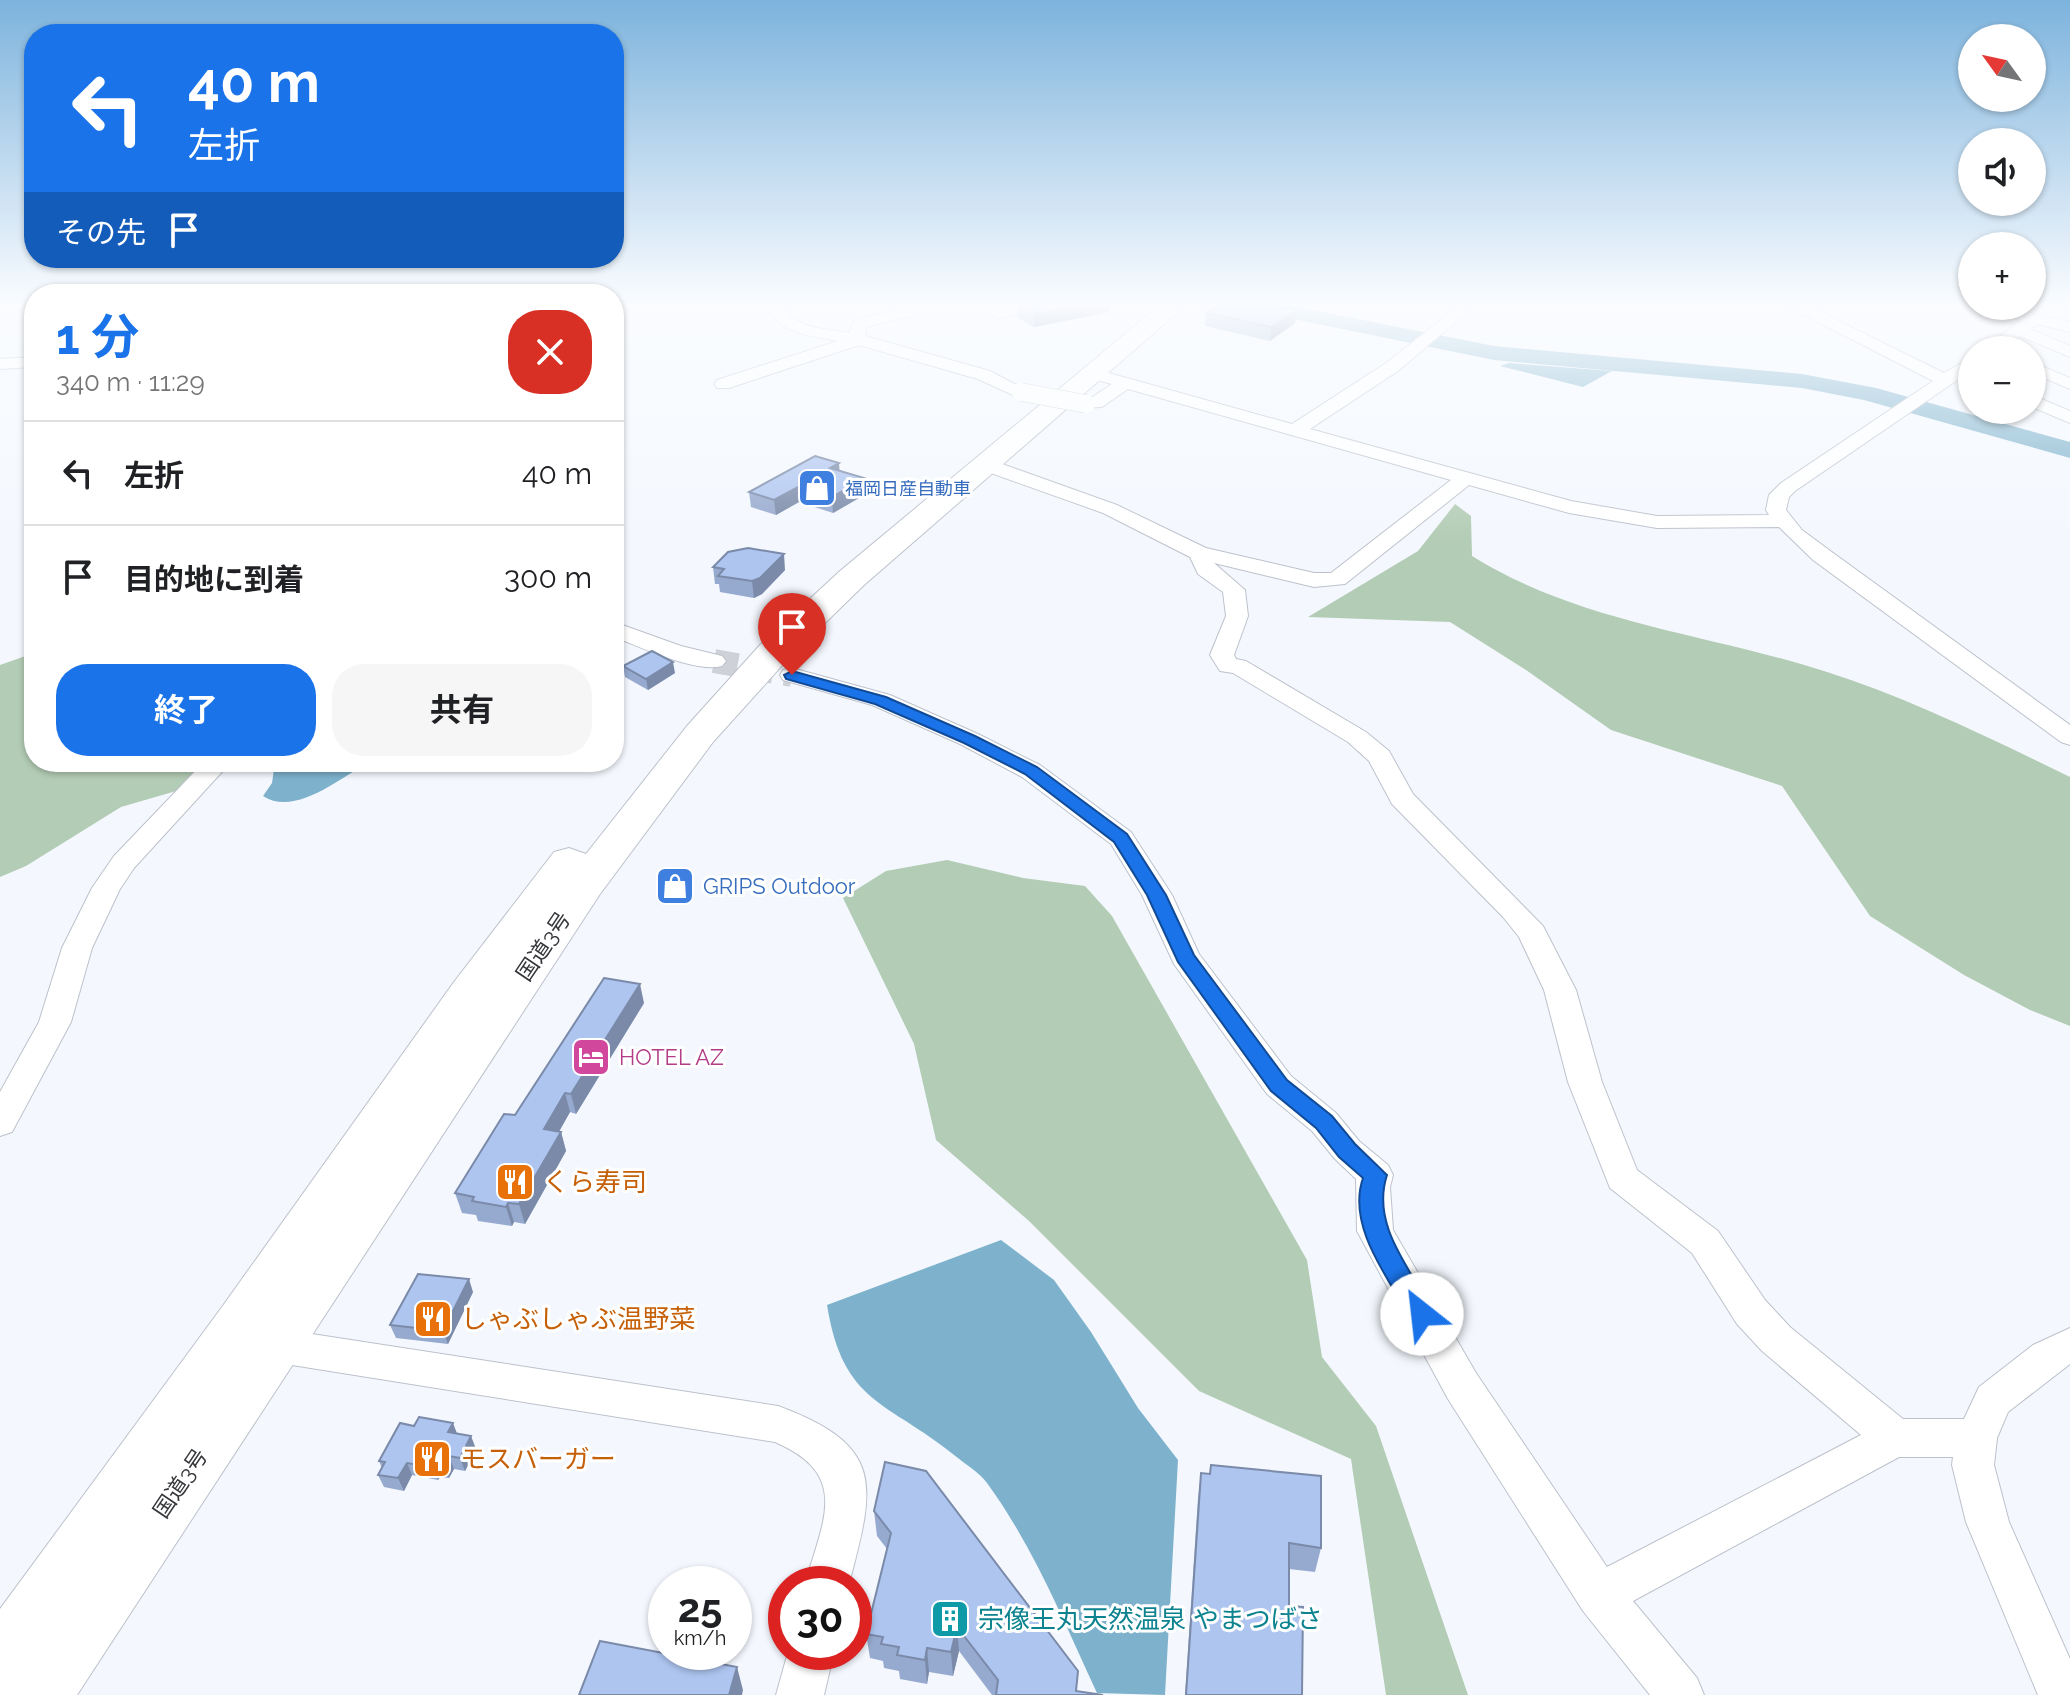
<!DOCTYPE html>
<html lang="ja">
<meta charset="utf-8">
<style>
:root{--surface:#fff;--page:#f6f6f6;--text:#202124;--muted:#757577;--line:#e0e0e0;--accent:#1a73e8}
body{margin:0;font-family:Raleway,"Noto Sans JP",sans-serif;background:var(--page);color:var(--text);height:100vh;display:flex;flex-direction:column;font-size:30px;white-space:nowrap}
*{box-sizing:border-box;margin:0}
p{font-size:26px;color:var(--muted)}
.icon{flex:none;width:44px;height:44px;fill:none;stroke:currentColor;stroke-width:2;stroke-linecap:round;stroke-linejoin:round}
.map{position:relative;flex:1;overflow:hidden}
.details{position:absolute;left:24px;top:284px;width:600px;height:488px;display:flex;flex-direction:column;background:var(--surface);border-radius:32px;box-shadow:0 2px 6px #0004}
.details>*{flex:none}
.banner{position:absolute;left:24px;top:24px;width:600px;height:244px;border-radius:32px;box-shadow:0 2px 6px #0004;background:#1a73e8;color:#fff;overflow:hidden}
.needle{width:52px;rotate:303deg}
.buttons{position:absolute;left:1958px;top:24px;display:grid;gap:16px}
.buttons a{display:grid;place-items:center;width:88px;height:88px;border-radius:50%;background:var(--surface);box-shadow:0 2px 6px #0004;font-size:40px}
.speed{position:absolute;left:648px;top:1566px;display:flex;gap:16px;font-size:40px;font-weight:700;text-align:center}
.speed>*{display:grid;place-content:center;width:104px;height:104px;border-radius:50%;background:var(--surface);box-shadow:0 2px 6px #0004;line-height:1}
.speed small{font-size:20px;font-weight:400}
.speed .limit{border:12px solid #d22;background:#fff;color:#111}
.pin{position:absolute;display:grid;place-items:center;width:68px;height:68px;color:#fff;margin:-82px -34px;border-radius:50% 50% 50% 0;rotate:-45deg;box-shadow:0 0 8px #0007}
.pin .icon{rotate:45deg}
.me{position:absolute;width:88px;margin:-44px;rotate:331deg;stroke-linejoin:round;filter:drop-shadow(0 0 6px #0008)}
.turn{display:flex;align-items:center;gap:28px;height:168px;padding:0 32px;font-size:36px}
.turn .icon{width:104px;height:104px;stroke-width:2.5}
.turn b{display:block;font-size:56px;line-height:68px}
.then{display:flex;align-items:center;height:76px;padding:0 32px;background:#0003;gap:16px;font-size:30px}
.round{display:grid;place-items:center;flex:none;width:84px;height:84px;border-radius:32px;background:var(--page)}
.overview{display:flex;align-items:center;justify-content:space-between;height:136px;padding:0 32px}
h1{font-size:48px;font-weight:700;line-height:60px;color:var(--accent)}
.action{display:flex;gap:16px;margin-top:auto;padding:16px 32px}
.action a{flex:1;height:92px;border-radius:32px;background:var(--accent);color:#fff;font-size:32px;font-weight:700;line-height:92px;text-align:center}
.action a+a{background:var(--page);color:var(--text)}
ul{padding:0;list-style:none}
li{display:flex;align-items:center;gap:24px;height:104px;padding:0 32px;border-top:2px solid var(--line)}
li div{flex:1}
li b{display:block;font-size:30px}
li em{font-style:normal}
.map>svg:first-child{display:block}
.green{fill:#b3ccb5}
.water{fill:#7eb2cc}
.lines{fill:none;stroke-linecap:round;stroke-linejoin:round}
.river{fill:#7eb2cc;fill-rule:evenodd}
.minor-tunnel{stroke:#ced1d7;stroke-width:24;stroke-dasharray:24 12;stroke-linecap:butt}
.minor-casing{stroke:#bcc1cb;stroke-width:2}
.highway-casing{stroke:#bcc1cb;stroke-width:2}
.minor{fill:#fff;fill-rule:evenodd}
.highway{fill:#fff;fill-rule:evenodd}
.minor-bridge-casing{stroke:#bcc1cb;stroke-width:19;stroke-linecap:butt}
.minor-bridge{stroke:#fff;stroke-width:18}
.wall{fill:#96a9ce}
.shaded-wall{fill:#7a8aa8}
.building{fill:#aec5f0;stroke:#7a8aa8;stroke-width:2}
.route{fill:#1a73e8;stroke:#114b97;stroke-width:2}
.labels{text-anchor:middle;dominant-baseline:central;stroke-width:6;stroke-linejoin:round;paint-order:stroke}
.far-shop-label{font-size:18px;fill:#366cbe;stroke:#fff;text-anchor:start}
.shop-label{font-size:22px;fill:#366cbe;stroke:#fff;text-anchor:start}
.street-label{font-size:22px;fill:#35373b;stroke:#fff}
.hotel-label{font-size:22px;fill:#b23c85;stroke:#fff;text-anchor:start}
.near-food-label{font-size:26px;fill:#c56008;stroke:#fff;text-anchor:start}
.near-culture-label{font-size:26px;fill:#0d838f;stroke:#fff;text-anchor:start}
</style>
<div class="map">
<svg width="2070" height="1695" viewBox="0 0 2070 1695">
<rect width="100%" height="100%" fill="#f4f8fe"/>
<path class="green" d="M1455,504L1471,516L1472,556C1580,623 1705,633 1824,671C1909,698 1990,738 2070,777V1026L2030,1010L1964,975L1870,916L1782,786L1611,730L1526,670L1450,622L1308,617L1418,551Z
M34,653V762H206L190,787L121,807L26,866L0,877V665Z
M947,860L1023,878L1085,886L1112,916L1307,1260L1322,1357L1376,1426L1468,1695H1386L1351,1459L1199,1391L1029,1221L936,1140L914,1044L843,898L886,871Z"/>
<path class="water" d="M1509,363L1612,371L1583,387L1500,366Z
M275,762H369C340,778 295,817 263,796L272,783Z
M1001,1240L1054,1280L1091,1332L1138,1408L1178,1460L1165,1695L1097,1693C1064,1622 1033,1546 987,1483C979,1472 965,1464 954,1455C888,1401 843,1405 827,1305Z"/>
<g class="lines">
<path class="river" d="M1243,305H1287L1494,346L1802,374L1876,388L2070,442V458L1864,400L1802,388L1494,360L1254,311Z"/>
<path class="minor-tunnel" d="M714,661L792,675"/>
<defs>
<path id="minor" d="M767,305H783C793,329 826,329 849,333L854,321L896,310L891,305H912L919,311L917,314L866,327L865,336L990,371L1030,392L1027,396H1015L978,379L859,345L729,388H717L714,384L717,380L838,341C810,335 779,335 767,305Z
M1014,305H1046L1044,308L998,318L990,313L992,310Z
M1785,305H1806L1944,373L1972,357V370L1795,491L1789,497L1786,510L1802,530L1829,550L2070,725V745L2061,742L1813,560L1779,527L1657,528L1569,513L1469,485L1345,584L1314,587L1214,563L1245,590L1248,616L1234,655L1236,659L1246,661L1366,732L1389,751L1413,794L1543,926L1576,990L1602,1082L1637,1170L1718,1231L1765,1300L1790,1327L1903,1419H1964L1979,1387L2033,1345L2070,1328V1364L2008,1412L1997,1438L1994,1465L2009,1522L2070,1659V1695H2038L1966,1522L1952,1465L1953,1457H1899L1633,1601L1697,1678L1704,1695H1650L1583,1611L1448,1399L1357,1231L1356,1179L1335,1159L1312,1131L1267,1094L1174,964L1142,895L1111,844L1022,777L960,744L872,705L783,680L780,675L783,670L792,668L890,695L978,734L1040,765L1131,832L1172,895L1199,954L1291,1076L1336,1113L1359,1141L1388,1165L1393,1175L1390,1187L1393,1230L1476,1373L1607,1567L1861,1435L1762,1351L1737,1324L1692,1253L1610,1188L1568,1082L1544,990L1519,937L1503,917L1392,804L1369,761L1348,742L1233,673L1220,671L1210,655L1226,616L1223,592L1198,574L1190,557L1103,513L977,468L974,464L984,458L991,460L1117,505L1206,548L1314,573H1331L1451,480L1128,389L1102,407L1080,408L1077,404L1080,400L1091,398L1112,384L1085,377L1082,373L1091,368L1292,424L1386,363L1459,306L1465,308V314L1398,371L1310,429L1571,501L1657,516L1769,515L1766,510L1769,495L1781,483L1933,381Z
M1973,306H2001L2070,322V332L2037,324L2030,329L2070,346V357L2020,336L2001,350H1982L2021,320L1975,309Z
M34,357V367L0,369V359Z
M2032,362L2070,378V389L2032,373Z
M2032,395L2070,411V423L2032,407Z
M614,622L681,646L722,656L726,661L722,666C695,673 641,647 614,637Z
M204,762H231L134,868L120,889L92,948L71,1022L12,1132L0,1136V1092L39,1022L62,948L92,888L114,856Z
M273,1328L778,1406C886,1446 875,1485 849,1584H805C823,1520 851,1475 775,1442L273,1362L259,1357L253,1345L259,1333Z
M788,1652H834L824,1695H776Z"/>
<path id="highway" d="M1160,305H1186L864,585L786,661L713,742L600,894L77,1695H0V1609L222,1307L454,982L554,852L569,848L586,854L687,726L760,645L840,571Z"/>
</defs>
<use href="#minor" class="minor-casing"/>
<use href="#highway" class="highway-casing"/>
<use href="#minor" class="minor"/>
<use href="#highway" class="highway"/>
<defs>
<path id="minor-bridge" d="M1021,392L1086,404"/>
</defs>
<use href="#minor-bridge" class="minor-bridge-casing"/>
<use href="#minor-bridge" class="minor-bridge"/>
</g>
<path class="wall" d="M1017,305H1110V312L1034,327L1017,317Z
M1206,313L1295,323L1270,341L1205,326Z
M840,471L864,478L866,494L833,513L799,502L776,515L751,507L749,492Z
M713,567L785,570L762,594L754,598L720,592L719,584H715Z
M623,666L675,673L648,690L625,677Z
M644,1003L576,1114L570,1112L559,1131L561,1132L566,1151L525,1224L514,1222L512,1226L478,1221L476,1215L462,1213L455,1193L515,1115Z
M473,1292L448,1344L396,1338L390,1325Z
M457,1434L476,1449L465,1471L454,1469L449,1478L440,1477L438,1480L412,1475L404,1491L384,1487L378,1475L382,1468L379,1461Z
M1211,1465L1321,1548L1315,1572L1289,1569V1606L1302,1695H1185L1198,1498L1201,1473L1210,1474Z
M874,1511L1078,1692L1103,1695H992L959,1651L953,1676L929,1672L927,1684L900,1679L899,1671L884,1668L883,1661L870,1658L866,1634L887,1549L877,1536Z"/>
<path class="shaded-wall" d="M1078,305H1110V312L1034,327V314Z
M1297,310L1295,323L1270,341L1271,327Z
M839,463L840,478L830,468Z
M864,478L866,494L833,513L832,497Z
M798,487L799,502L776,515L774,500Z
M784,554L785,570L762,594L754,598L752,581Z
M673,662L675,673L648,690L646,679Z
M640,984L644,1003L576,1114L571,1094Z
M565,1093L570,1112L550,1148L544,1129Z
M561,1132L566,1151L525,1224L519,1204Z
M508,1203L514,1222L512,1226L506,1207Z
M469,1279L473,1292L448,1344L443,1331Z
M453,1423L458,1436L448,1432Z
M471,1436L476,1449L465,1471L460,1458Z
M449,1456L454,1469L449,1478L444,1465Z
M407,1463L412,1475L404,1491L398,1478Z
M435,1464L440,1477L438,1480L433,1467Z
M957,1627L959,1651L953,1676L951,1652Z
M927,1648L929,1672L927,1684L925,1660Z
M737,1667L743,1690L742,1695H729Z"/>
<path class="building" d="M1019,305H1078L1034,314Z
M1219,305H1272L1297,310L1271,327L1206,313Z
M815,456L839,463L830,468L864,478L832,497L798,487L774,500L749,492Z
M748,548L784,554L760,578L752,581L718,576L724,569L713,567L728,552Z
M652,651L673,662L646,679L623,666Z
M604,978L640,984L571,1094L565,1093L544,1129L561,1132L519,1204L508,1203L506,1207L472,1201L474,1197L455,1193L504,1114L515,1115Z
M418,1274L469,1279L443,1331L390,1325Z
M419,1417L453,1423L448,1432L471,1436L460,1458L449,1456L444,1465L435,1464L433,1467L407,1463L398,1478L378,1475L385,1462L379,1461L400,1423L414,1426Z
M885,1462L926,1471L1078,1671L1076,1691L1103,1695H996L998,1680L957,1627L951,1652L927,1648L925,1660L897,1655L899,1647L881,1644L883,1637L866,1634L891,1533L874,1511Z
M1211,1465L1321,1476V1548L1289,1543V1606L1303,1607L1302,1695H1186L1201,1473L1210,1474Z
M600,1641L737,1667L729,1695H579Z"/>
<linearGradient id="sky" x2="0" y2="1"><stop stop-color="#7db3dd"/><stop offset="0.56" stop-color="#fafcff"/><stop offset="1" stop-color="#fafcff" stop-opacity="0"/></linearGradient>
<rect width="2070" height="542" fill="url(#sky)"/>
<path class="route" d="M792,671L886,697L975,736L1037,767L1127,834L1166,895L1194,955L1287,1080L1332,1116L1355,1144L1387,1175C1370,1227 1413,1271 1434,1314L1430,1322L1422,1325L1413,1322C1390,1280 1346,1227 1363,1178L1339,1157L1316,1128L1271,1091L1178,962L1147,895L1114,842L1025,774L964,743L875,704L786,679L784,675Z"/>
<defs>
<symbol id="shop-square" viewBox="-11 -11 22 22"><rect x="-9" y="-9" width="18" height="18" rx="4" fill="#3f7fe0" stroke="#fff"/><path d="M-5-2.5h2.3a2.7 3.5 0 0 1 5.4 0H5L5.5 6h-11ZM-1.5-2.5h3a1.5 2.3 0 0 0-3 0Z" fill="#fff"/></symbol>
<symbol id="hotel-square" viewBox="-11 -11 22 22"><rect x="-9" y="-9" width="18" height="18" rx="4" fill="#d1479c" stroke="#fff"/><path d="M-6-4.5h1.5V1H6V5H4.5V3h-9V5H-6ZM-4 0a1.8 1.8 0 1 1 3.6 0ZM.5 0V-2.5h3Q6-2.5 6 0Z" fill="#fff"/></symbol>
<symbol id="restaurant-square" viewBox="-11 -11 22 22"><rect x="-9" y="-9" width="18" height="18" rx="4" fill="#e8710a" stroke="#fff"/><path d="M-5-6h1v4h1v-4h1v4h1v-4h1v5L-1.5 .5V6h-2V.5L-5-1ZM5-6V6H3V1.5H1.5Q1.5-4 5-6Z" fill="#fff"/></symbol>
<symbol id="building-square" viewBox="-11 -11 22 22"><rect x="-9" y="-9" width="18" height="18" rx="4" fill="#0f9aa8" stroke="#fff"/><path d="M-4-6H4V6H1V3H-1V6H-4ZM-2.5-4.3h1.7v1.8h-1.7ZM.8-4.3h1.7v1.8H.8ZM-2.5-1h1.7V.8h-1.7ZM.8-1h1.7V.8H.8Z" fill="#fff"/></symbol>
</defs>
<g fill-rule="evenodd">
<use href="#shop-square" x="795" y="466" width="44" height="44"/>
<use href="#shop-square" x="653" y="864" width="44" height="44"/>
<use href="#hotel-square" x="569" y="1035" width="44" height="44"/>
<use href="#restaurant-square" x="493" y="1160" width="44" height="44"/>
<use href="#restaurant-square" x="411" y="1297" width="44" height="44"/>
<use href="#restaurant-square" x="410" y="1437" width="44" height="44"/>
<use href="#building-square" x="928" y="1597" width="44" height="44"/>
</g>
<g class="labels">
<g class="far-shop-label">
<text x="845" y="488">福岡日産自動車</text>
</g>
<g class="shop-label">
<text x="703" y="886">GRIPS Outdoor</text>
</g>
<g class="street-label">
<text transform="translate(543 946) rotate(-56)">国道3号</text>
<text transform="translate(180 1483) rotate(-56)">国道3号</text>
</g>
<g class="hotel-label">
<text x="619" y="1057">HOTEL AZ</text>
</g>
<g class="near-food-label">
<text x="543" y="1182">くら寿司</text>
<text x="461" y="1319">しゃぶしゃぶ温野菜</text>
<text x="460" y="1459">モスバーガー</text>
</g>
<g class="near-culture-label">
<text x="978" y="1619">宗像王丸天然温泉 やまつばさ</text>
</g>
</g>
</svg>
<div class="buttons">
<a><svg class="needle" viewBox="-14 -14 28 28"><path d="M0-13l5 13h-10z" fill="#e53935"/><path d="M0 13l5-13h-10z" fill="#757577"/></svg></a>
<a><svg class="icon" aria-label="sound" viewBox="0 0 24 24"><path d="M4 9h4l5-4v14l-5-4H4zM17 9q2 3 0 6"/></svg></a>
<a>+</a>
<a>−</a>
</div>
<div class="speed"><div>25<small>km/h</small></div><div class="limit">30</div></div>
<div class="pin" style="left:792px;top:675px;background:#d93025"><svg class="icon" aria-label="arrive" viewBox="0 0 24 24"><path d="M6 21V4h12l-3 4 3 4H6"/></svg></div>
<svg class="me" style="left:1422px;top:1314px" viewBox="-20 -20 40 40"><circle r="19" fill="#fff"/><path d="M0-13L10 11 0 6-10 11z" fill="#1a73e8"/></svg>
<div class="banner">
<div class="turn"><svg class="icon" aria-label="left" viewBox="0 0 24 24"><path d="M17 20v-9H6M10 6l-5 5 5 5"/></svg><div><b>40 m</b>左折</div></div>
<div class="then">その先<svg class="icon" aria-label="arrive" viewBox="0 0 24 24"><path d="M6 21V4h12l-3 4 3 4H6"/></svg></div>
</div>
<section class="details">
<div class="overview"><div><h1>1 分</h1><p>340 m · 11:29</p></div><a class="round" style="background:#d93025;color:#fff"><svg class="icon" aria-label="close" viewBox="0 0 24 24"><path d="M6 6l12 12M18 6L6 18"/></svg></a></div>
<ul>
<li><svg class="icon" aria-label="left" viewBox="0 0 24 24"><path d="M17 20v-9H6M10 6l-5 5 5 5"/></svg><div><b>左折</b></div><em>40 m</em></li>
<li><svg class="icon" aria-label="arrive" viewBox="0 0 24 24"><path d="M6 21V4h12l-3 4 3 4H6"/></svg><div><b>目的地に到着</b></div><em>300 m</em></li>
</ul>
<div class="action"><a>終了</a><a>共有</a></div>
</section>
</div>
